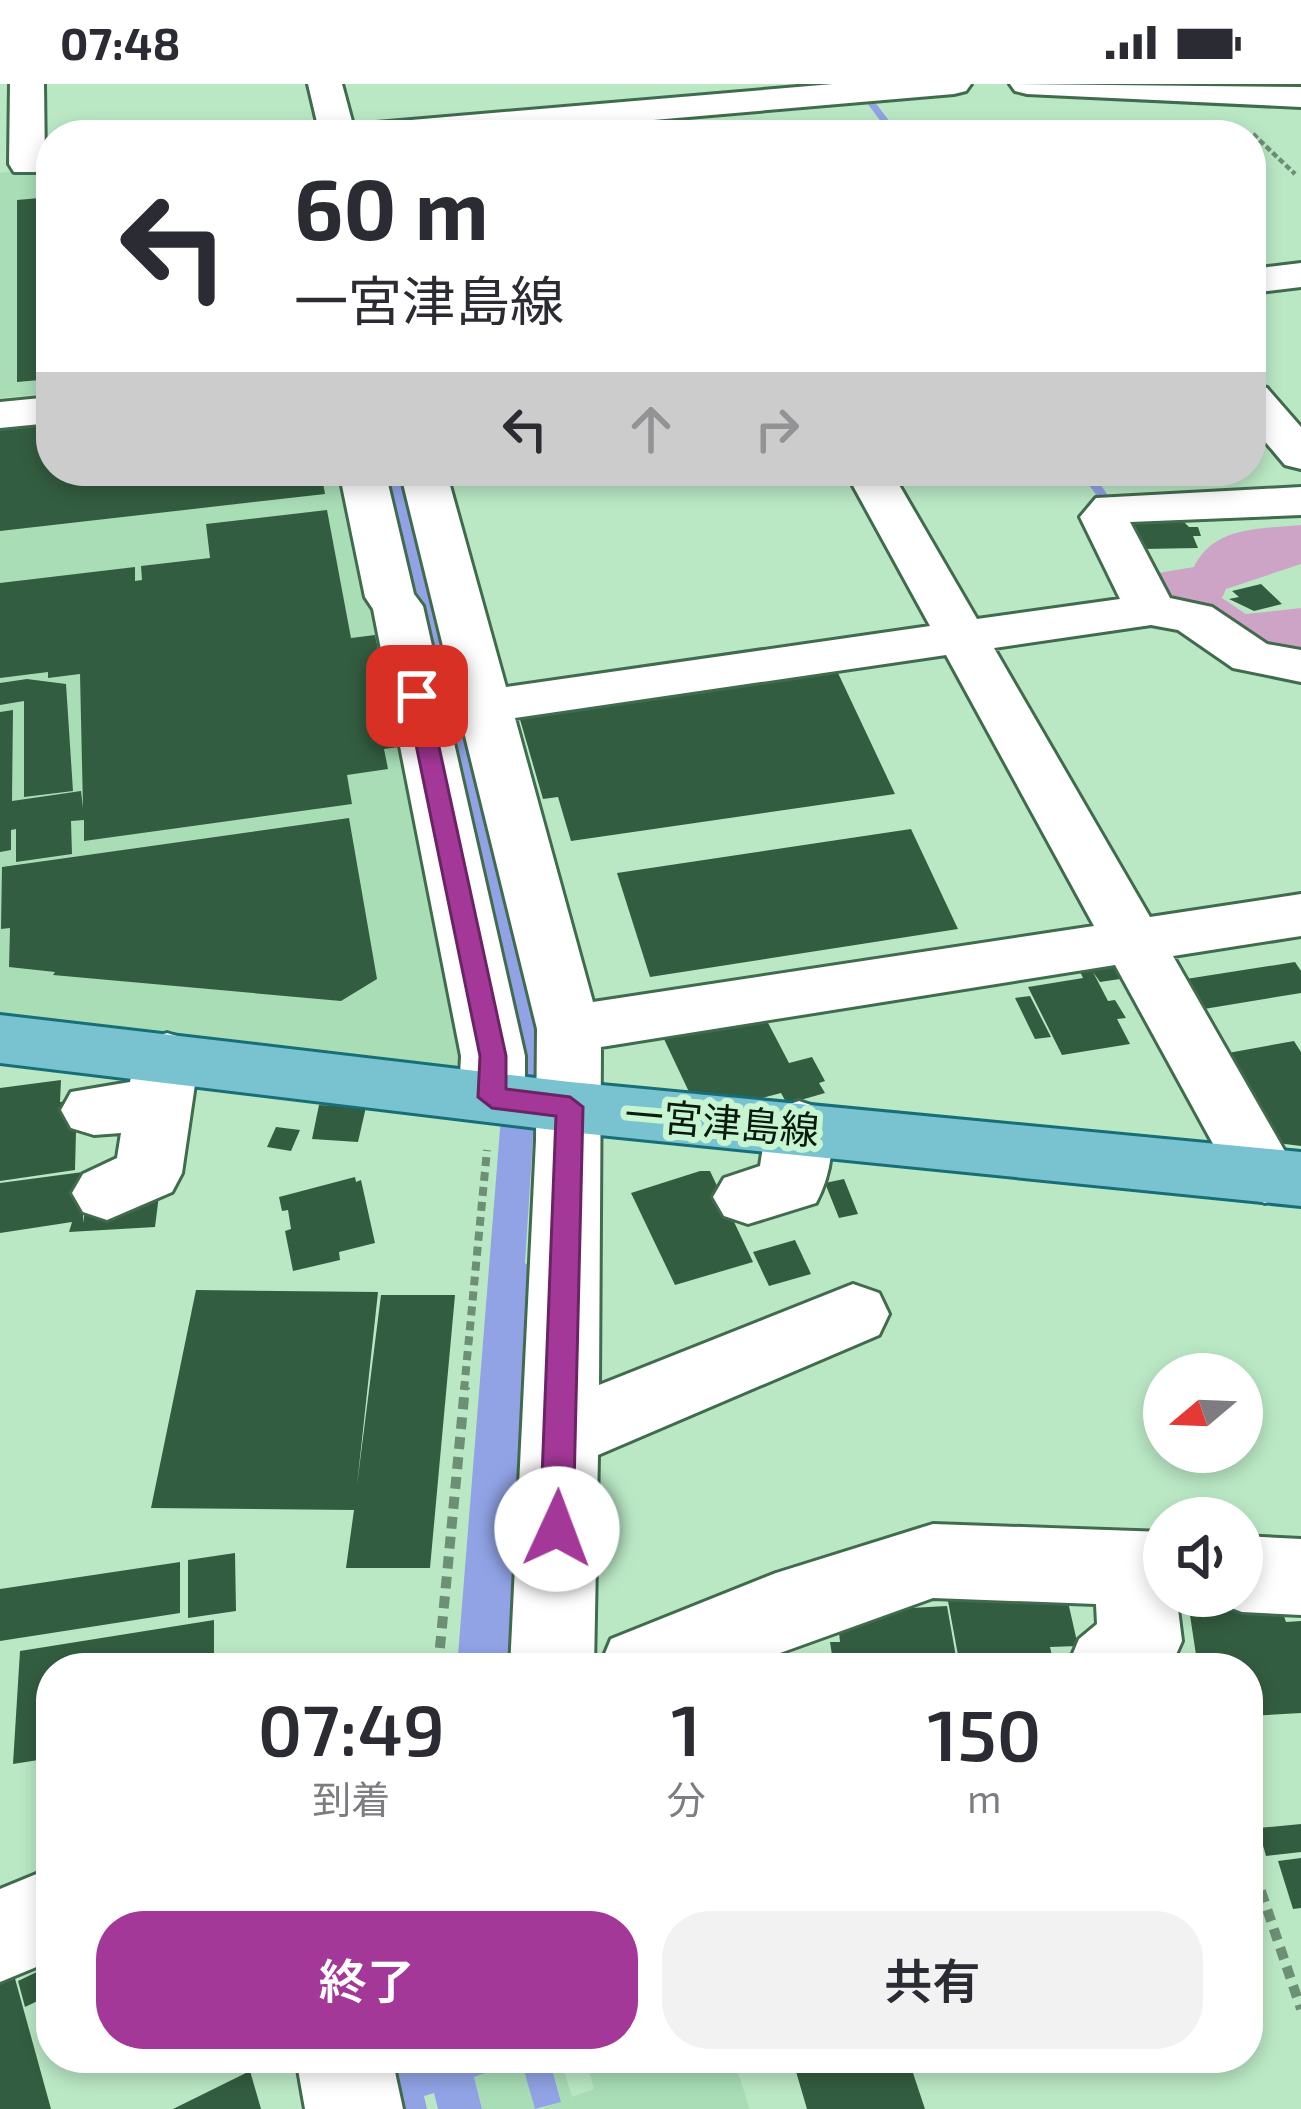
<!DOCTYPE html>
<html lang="ja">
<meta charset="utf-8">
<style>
:root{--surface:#fff;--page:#f2f2f3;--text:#2b2b33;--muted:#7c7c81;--accent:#a43899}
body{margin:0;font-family:"Exo 2","Noto Sans JP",sans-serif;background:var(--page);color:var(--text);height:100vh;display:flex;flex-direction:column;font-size:45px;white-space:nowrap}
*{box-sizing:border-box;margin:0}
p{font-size:39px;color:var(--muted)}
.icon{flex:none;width:66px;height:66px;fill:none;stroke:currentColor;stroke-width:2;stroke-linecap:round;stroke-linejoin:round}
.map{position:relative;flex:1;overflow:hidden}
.drawer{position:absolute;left:36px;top:1569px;width:1227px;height:420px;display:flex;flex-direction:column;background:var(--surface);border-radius:48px;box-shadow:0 6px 18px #0003}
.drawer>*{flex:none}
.banner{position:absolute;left:36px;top:36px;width:1230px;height:366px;border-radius:48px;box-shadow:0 6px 18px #0003;background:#fff;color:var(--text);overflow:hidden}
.needle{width:78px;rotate:251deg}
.fabs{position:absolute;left:1143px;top:1269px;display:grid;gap:24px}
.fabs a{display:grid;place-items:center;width:120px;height:120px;border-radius:50%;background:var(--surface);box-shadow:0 6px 18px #0003;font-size:60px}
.pin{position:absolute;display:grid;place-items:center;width:102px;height:102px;color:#fff;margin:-51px;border-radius:24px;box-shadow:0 6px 18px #0006}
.me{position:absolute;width:132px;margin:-66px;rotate:2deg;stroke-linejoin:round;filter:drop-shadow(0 0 9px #0008)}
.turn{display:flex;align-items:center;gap:42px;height:252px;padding:0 60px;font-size:54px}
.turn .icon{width:156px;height:156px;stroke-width:2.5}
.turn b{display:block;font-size:84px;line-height:102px}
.lanes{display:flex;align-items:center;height:114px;padding:0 60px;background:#0003;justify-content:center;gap:60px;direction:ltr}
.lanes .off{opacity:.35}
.eta{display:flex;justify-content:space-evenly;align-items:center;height:204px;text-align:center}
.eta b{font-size:72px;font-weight:600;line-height:84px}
.button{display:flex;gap:24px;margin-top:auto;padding:24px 60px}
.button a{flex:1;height:138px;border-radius:48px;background:var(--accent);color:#fff;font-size:48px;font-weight:600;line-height:138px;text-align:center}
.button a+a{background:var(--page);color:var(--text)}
.status{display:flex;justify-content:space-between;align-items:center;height:84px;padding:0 60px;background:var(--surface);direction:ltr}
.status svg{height:33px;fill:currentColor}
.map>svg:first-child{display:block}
.built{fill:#a8ddb6}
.green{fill:#cda4c6}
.water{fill:#91a3e5}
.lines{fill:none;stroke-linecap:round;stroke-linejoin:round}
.stream{fill:#91a3e5;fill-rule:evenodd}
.building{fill:#335d40}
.minor-casing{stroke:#416b4d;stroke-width:6}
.major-casing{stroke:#186e77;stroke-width:6}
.path-far2{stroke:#6d8f75;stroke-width:4.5;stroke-dasharray:6 3;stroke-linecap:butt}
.path-far1{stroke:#6d8f75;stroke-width:8;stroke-dasharray:9 6;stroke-linecap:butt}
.path{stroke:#6d8f75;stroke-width:10;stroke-dasharray:12 8;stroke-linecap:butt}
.minor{fill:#fff;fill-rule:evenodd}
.major{fill:#79c2cf;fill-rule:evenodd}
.route{fill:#a43899;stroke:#6b2463;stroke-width:3}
.labels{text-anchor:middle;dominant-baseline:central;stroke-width:12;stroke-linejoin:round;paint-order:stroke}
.street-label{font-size:39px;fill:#091b0e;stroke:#c7f5d2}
</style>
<div class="status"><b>07:48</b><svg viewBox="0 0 49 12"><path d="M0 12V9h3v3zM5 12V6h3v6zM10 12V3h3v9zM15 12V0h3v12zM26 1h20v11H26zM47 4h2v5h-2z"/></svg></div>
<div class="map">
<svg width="1301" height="2025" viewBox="0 0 1301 2025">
<rect width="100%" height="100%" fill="#bae8c5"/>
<path class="built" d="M51,84V309L0,314V89Z
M51,329V387H350L484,985L0,938V335Z
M549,1974H560L572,2013L594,2005L585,1974H623L626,1981L646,1974H733L750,2025H541L561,2017Z
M521,1976L535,2025H482L474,1993Z"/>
<path class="green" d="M1301,441V480L1226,505L1222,514L1246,530L1301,524V575L1169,522L1152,490L1194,483C1214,442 1260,445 1301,441Z"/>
<path class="water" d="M373,387H398L539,961L525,1179L535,1188L512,1584H457L506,970Z
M376,1974H549L561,2018L535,2025L521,1976L474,1993L482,2025H438L434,2009L424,2012L427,2025H387Z"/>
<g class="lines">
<path class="stream" d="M868,12L871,13L900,51H891L864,15Z
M1079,387H1091L1109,413L1107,415H1099Z"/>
</g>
<path class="building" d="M51,113V295L17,298V116Z
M51,340V387H321L325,410L0,447V346Z
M327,426L351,554L375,551L399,663L384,665L388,685L347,691L352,720L84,757V736L71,737L72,770L16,778V745L11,746V766L0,768V628L13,626L12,717L81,707L83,724L80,590L48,594V588L0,594V499L135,483V497L142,496L141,482L210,474L206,440Z
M1178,432L1189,443H1198L1201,452H1193L1198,464L1143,465L1132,438H1137L1135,433Z
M1261,500L1282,520L1254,527L1229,515L1239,513L1232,507Z
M838,589L895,710L571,757L558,713L543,715L519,632Z
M27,595L66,600L73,707L24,713V617L0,621V599Z
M349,734L377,895L341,917L53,891L55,888L9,883L10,844L1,845L2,783Z
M911,745L958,845L650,893L617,789Z
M1126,867L1140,892L1100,898L1093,888L1108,917L1115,916L1126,934L1117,935L1130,960L1062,971L1028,903L1083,894L1074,875Z
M1295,878L1301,887V909L1204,925L1186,895Z
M1030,912L1051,953L1035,955L1015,914Z
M766,935L789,979L812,973L825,997L819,999L825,1009L787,1020L781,1009L751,1017L689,1008L664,955Z
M1294,957L1301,968V1062L1277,1059L1253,1024L1260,1023L1228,969Z
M61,996L60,1018L87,1014L86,1047L76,1048L75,1086L0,1097V1004Z
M319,1021L366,1023L358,1058L312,1055Z
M276,1043L300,1046L291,1067L267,1063Z
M700,1087H710L753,1178L675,1201L631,1109Z
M83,1088V1139L85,1126L160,1103L155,1143L69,1148L72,1138L0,1149V1099Z
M355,1093L356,1098L361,1096L375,1159L339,1168L340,1176L293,1187L285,1147L291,1145L288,1126L282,1127L279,1113Z
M844,1095L858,1130L839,1134L825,1099Z
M795,1156L811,1190L769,1202L753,1168Z
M196,1206L378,1208L357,1401L381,1211H455L430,1484H346L354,1426L151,1424Z
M235,1469L236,1527L188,1534V1476Z
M180,1478V1529L0,1557V1505Z
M1066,1509L1078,1562L1050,1563L1053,1576L960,1582L948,1517Z
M1278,1514L1286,1538L1301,1537V1629L1248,1632V1584H1198L1188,1518Z
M947,1522L958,1584H834L830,1558H840L837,1528Z
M214,1536V1584H51V1674L13,1680L20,1567Z
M1301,1740V1768L1266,1772L1258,1744Z
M1301,1774V1824L1293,1825L1278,1777Z
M11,1880L51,2025H0V1885Z
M43,1885L50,1911L25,1923L18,1897Z
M792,1974H908L925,2025H807Z
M250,1987L261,2025H173Z"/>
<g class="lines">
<defs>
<path id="minor" d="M10,0H44L45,80L40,88H14L9,80Z
M308,0H342L353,41L833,0H971L966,7L954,10L480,51H320Z
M1010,0L1301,3V23L1027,10L1015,7Z
M1301,179V203L1251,209V185Z
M1251,300L1267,304L1301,343V385L1285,381L1251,341Z
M51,313V339L0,344V318Z
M339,387H385L414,510L423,522L525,972V1013L515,1031L492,1038L469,1031L459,1013L461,972L373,525L365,513Z
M400,387H446L506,603L930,542L845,387H891L977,535L1120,515L1080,433L1096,414L1301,403V431L1130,438L1170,514L1212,523L1267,560L1301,566V598L1233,584L1178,546L1151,541L994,564L1150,833L1301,810V852L1173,872L1299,1092L1289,1111L1265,1119L1241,1111L1115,881L601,963L599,1301L853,1200L879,1209L889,1230L879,1251L598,1371L594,1584H510L536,1056L537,945ZM946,571L1094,842L593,918L515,634Z
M167,949L190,956L199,973L182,1089L172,1108L107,1136L83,1128L72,1109L83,1090L117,1074L121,1049L94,1051L71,1044L61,1026L71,1008L130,998L135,973L144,956Z
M799,1017L823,1025C838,1053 831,1091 816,1119L748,1140L724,1132L713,1113L724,1094L760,1082L766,1043L775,1025Z
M933,1440L1164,1448V1512H1191L1177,1517L1182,1557L1170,1584H1067L1079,1555L1097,1540L1096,1520L933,1514L738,1584H599L611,1555L776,1489Z
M1242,1452L1301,1455V1531L1242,1528L1213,1517L1211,1512H1242Z
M51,1784V1877L0,1898V1805Z
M296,1974H392L403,2025H305Z"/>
<path id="major" d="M0,931L570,998L1301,1068V1122L570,1048L0,979Z"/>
</defs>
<use href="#minor" class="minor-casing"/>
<use href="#major" class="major-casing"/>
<path class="path-far2" d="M1253,50L1295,90"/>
<path class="path-far1" d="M464,1306L487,1066"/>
<path class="path" d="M438,1584L465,1303
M1248,1769L1301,1925"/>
<use href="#minor" class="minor"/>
<use href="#major" class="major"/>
</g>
<path class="route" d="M417,605L428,612L506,972V1005L570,1013L583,1023L573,1445L568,1455L557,1460L545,1455L540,1445L556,1032L492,1024L478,1013L480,972L406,612Z"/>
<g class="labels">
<g class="street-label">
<text transform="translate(722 1037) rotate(5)">一宮津島線</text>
</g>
</g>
</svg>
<div class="fabs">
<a><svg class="needle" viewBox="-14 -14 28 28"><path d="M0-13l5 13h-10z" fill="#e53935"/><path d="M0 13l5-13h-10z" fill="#7c7c81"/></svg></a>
<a><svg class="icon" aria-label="sound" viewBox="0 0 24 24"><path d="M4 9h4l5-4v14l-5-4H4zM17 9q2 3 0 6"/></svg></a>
</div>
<div class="pin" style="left:417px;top:612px;background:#d93025"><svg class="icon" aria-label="arrive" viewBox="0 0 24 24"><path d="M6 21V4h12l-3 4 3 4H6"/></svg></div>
<svg class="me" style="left:557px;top:1445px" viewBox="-20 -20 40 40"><circle r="19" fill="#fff"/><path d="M0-13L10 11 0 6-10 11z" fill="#a43899"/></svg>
<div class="banner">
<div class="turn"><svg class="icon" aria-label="left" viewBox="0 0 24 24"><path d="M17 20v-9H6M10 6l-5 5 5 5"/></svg><div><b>60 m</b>一宮津島線</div></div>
<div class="lanes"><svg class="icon" aria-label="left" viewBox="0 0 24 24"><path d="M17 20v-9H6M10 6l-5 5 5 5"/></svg><svg class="icon off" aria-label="ahead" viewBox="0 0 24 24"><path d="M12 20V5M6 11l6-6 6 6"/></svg><svg class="icon off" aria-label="right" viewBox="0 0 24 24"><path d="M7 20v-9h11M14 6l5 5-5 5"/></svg></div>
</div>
<section class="drawer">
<div class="eta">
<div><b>07:49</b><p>到着</p></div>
<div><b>1</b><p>分</p></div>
<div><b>150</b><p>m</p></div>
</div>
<div class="button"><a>終了</a><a>共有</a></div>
</section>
</div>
